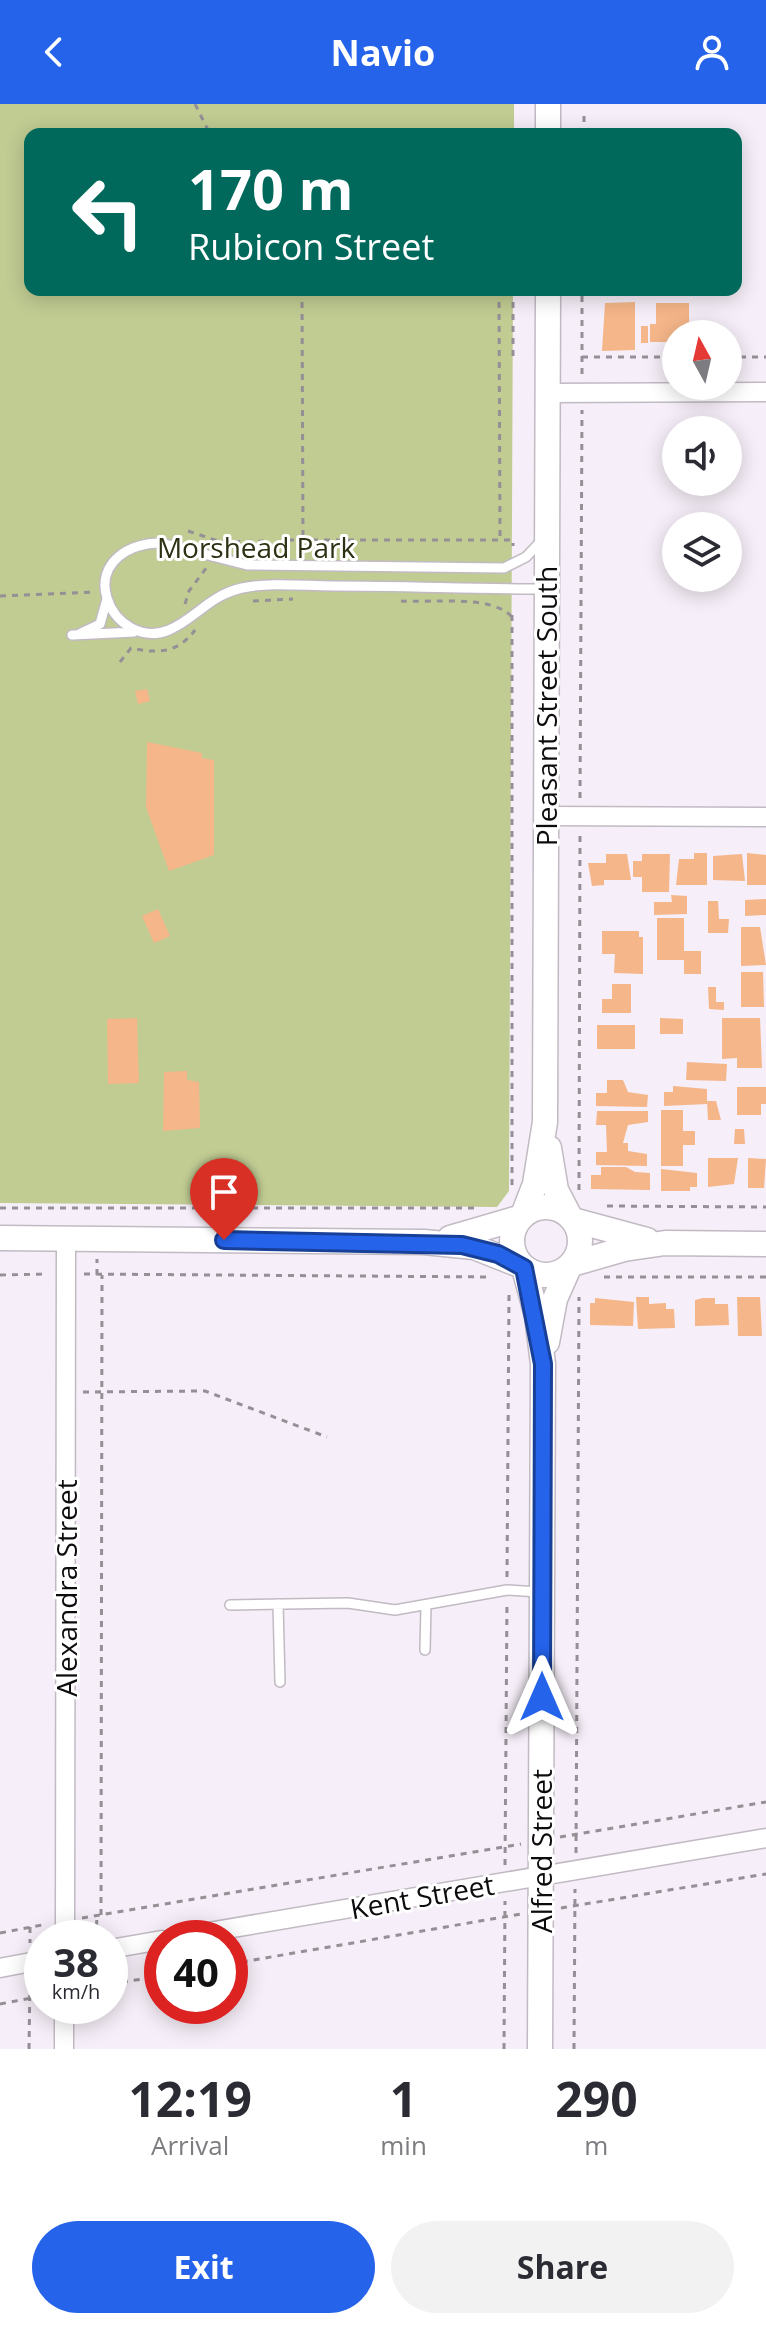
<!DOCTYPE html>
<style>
:root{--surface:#fff;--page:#f2f2f3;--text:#2b2b33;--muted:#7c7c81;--accent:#2563eb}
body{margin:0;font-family:"Open Sans",sans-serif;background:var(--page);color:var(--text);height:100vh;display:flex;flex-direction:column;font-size:30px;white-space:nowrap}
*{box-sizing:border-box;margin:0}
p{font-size:26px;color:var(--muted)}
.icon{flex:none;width:44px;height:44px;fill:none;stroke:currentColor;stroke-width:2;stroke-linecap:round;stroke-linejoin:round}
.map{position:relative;height:1945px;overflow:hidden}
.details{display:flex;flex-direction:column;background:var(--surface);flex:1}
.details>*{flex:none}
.guide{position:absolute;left:24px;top:24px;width:718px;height:168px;border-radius:16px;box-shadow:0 4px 20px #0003;background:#00695c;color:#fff;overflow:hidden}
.needle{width:52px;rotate:352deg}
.fabs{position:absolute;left:662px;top:216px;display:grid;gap:16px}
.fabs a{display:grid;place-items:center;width:80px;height:80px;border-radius:50%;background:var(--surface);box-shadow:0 4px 20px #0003;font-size:40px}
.speed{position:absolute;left:24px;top:1816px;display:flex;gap:16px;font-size:40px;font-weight:700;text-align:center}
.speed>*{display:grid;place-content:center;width:104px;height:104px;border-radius:50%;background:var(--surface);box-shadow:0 4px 20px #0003;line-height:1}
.speed small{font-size:20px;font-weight:400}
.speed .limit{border:12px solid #d22;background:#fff;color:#111}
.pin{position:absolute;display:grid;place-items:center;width:68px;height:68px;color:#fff;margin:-82px -34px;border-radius:50% 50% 50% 0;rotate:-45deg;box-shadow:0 0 8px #0007}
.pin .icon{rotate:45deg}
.me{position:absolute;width:88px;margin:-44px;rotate:0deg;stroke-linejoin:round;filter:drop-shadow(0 0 6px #0008)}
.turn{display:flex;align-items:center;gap:28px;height:168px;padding:0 32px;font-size:36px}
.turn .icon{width:104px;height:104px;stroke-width:2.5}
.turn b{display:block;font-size:56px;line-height:68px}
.eta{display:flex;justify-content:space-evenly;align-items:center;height:136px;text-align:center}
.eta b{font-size:48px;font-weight:700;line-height:56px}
.button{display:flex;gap:16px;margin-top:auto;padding:16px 32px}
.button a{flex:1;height:92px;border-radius:48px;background:var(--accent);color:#fff;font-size:32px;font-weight:700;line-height:92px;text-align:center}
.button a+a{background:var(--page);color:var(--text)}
header{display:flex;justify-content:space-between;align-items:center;height:104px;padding:0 32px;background:var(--accent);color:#fff;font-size:36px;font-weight:700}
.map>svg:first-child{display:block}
.green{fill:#c1cc93}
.building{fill:#f5b689}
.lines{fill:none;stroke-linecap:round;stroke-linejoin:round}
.lane-casing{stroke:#c2bac3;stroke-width:12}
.street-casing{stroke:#c2bac3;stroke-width:21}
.secondary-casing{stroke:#c2bac3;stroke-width:27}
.path{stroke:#958f96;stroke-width:3;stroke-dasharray:6 6;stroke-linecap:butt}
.lane{stroke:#fff;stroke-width:9}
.street{stroke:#fff;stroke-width:18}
.secondary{stroke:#fff;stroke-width:24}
.route-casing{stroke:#184099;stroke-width:20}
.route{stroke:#2563eb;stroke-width:14}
.labels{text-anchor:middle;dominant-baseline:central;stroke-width:6;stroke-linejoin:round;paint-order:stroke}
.park-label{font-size:28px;fill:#2b3112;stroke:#fff}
.street-label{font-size:28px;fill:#0d0b0e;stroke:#fff}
</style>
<header><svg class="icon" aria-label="back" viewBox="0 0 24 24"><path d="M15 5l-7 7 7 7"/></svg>Navio<svg class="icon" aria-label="person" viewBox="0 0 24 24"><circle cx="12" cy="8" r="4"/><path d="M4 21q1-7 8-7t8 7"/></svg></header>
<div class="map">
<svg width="766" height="1945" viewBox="0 0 766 1945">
<rect width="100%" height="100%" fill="#f6eef8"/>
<path class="green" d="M0,0H514V30H30V186H513L509,1087L497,1103L0,1099Z"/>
<path class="building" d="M635,198V246L602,247L605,199Z
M656,199H689V230H676V243H669V238H650V220H656Z
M641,222H648V239H641Z
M147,585L150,597L138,600L135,587Z
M147,638L202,649V654L214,656V751L169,767L146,703Z
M694,749H707V781H676L679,755H694Z
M747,749L766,751V781H747Z
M606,750H627L631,776H604V781L592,782L588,759H606Z
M642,750H670L669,788H642V773H633V757H642Z
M742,750L745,777L713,776V752Z
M671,791L687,792V810L654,811V798H672Z
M766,795V811L745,812V796Z
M708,797H718L719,815H729L728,829H708Z
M158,805L170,832L154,839L142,812Z
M657,814H684V847H701V870H684V856H657Z
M741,823H760L766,861L741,862Z
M602,827H639V833H643V870L614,869L615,850H602Z
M741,868H763L764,903H741Z
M612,880H631V909H602V895H612Z
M708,883H716V898H724V906L709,905Z
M137,914L139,979L108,980L107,915Z
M660,914L683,915V930H660Z
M722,914H760L762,964H737V954L722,955Z
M597,921H635V945H597Z
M687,958L727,960L726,977L686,976Z
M187,967V976L199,978L200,1024L163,1027L164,968Z
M607,976H623L628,988L648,991L647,1003L596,1002V989H607Z
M673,982L707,985V1000L664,1002V988H673Z
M737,983H766V1000H761V1011H737Z
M707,997H716L721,1016H708Z
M661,1006H683V1027H695V1041H683V1062H661Z
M597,1007H648V1018L628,1021L623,1039H628V1047L647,1050V1062L596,1061V1048H607L606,1021H596Z
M735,1025H744L745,1040H734Z
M708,1054H738L734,1080L708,1083Z
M748,1054L766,1055L764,1084H748Z
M601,1063H626L635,1068L650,1069V1086L591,1085V1071H601Z
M661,1065L697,1069V1083H690V1087H661Z
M636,1193H649V1200L666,1199V1205H674L675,1224L638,1225Z
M737,1193H760L762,1232H738Z
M595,1194L634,1198L633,1222L590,1221V1199H595Z
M703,1194H715V1200H728L729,1221L695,1222V1196Z"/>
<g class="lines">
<defs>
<path id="lane" d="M543,435L526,453L504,464L247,461L161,439C131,438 96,458 107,494C115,520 143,537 169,526C197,514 208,492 242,484C271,478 304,482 333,482C404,482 475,485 546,485
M79,530L100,520L107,495
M72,531L134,528
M278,1500L280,1578
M230,1501L348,1499L395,1506L507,1486L539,1488
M425,1546L426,1501"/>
<path id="street" d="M548,289L766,288
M546,712L766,713
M65,1834L66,1135
M173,1834L766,1734
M110,1845L162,1836
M0,1864L42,1856
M64,1945V1902"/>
<path id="secondary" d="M548,30V0
M549,1044L556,1086L570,1113
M512 1137a34 34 0 1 1 68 0a34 34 0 1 1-68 0Z
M523,1111L535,1080L545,1018L548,186
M573,1116L647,1136
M0,1134L424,1138L474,1143L522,1162
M450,1134L522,1113
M572,1160L624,1145L665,1139L766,1140
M524,1164L537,1212L543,1260L540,1945
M547,1238L555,1195L570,1161"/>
</defs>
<use href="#lane" class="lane-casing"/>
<use href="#street" class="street-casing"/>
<use href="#secondary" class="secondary-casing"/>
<path class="path" d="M195,0L210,30
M584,30V10
M302,186L303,436
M499,186L500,436
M513,252V186
M582,253H676
M728,253H766
M582,270V186
M188,427L221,438L264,437
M288,436H513V442
M0,492L94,488
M253,497L293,495
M401,497C431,499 492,490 512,513
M185,500L189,487L207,463
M120,558L131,544C158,550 178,549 195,526
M580,694L582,306
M512,1081V505
M579,1086L580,730
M607,1102L766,1103
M0,1104H475
M84,1170L492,1173
M0,1171L48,1170
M97,1171V1155
M604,1173H766
M83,1288L205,1287L327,1333
M507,1473L509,1189
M560,1733L766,1698
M576,1749L579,1193
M505,1761L507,1497
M561,1804L766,1770
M101,1811L102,1171
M82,1814L521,1740
M30,1823V1839
M0,1829L47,1820
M96,1834L97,1811
M230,1860L521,1810
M110,1880L162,1872
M0,1900L42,1892
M29,1945L30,1875
M504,1945L505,1797
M574,1945L575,1785"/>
<use href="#lane" class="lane"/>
<use href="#street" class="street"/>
<use href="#secondary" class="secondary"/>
</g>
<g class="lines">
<defs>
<path id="route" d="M224,1136L462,1141L498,1150L524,1164L543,1260L542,1593"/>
</defs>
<use href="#route" class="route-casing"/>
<use href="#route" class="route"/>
</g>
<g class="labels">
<g class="park-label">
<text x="256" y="443">Morshead Park</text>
</g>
<g class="street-label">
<text transform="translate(546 602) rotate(-90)">Pleasant Street South</text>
<text transform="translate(66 1484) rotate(-90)">Alexandra Street</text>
<text transform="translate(541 1747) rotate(-90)">Alfred Street</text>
<text transform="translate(422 1792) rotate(-10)">Kent Street</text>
</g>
</g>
</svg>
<div class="fabs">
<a><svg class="needle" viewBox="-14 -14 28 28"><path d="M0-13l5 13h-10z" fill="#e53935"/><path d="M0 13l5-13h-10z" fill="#7c7c81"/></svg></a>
<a><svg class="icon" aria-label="sound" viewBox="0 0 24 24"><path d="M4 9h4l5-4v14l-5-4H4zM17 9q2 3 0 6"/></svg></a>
<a><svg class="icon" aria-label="layers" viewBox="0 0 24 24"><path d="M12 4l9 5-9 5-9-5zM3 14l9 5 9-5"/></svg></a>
</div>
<div class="speed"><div>38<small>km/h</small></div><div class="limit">40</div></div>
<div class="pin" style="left:224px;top:1136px;background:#d93025"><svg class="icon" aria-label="arrive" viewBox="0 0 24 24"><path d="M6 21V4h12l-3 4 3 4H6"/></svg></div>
<svg class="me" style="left:542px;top:1593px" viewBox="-20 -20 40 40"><path d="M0-17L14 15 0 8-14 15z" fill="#2563eb" stroke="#fff" stroke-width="4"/></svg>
<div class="guide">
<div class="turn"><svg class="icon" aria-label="left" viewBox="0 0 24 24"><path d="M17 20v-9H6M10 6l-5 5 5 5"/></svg><div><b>170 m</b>Rubicon Street</div></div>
</div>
</div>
<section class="details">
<div class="eta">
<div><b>12:19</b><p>Arrival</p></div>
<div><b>1</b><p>min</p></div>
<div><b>290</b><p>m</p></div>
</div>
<div class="button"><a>Exit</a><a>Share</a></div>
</section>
